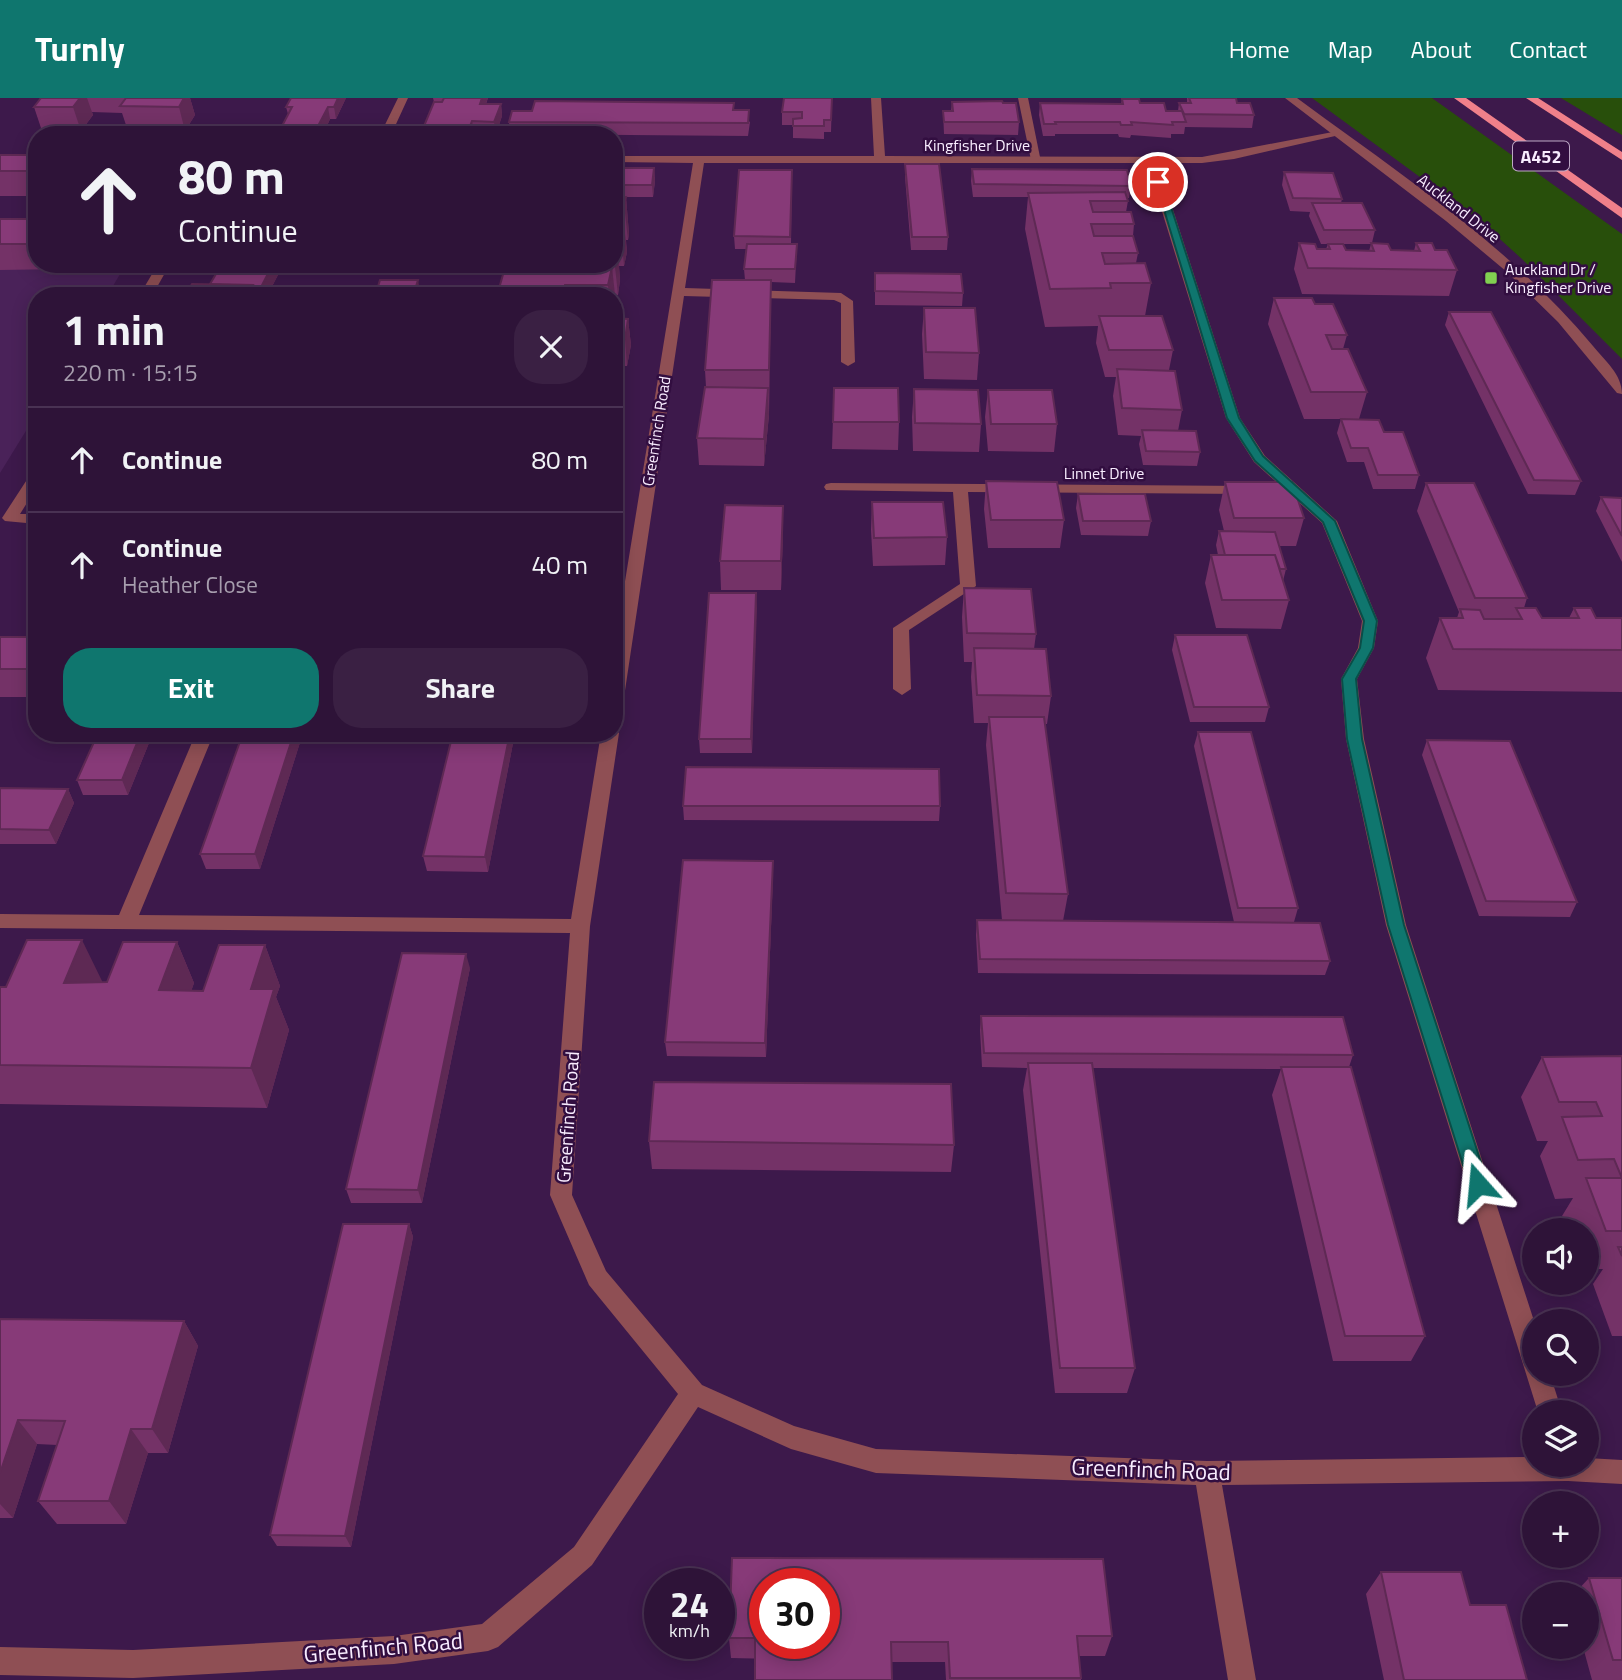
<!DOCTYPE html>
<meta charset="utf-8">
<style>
:root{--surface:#2e1338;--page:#3a2043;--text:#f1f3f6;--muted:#a79eae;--line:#493253;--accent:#0f766e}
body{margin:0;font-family:"Titillium Web",sans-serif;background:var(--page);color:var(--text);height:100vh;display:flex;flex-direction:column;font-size:26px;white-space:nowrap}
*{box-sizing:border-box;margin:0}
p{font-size:23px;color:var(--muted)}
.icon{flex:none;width:38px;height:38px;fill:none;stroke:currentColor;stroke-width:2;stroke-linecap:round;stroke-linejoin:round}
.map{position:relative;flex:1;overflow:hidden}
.panel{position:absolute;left:28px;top:189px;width:595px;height:455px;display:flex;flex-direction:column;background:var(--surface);border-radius:28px;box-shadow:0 4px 18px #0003,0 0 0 2px var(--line)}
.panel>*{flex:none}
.guide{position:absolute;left:28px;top:28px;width:595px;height:147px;border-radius:28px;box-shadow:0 4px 18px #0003,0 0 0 2px var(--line);background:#2e1338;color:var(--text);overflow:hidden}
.buttons{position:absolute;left:1522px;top:1120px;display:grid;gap:14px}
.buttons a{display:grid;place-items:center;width:77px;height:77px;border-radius:50%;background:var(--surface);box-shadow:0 4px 18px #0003,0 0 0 2px var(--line);font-size:35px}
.speed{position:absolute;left:644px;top:1470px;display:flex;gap:14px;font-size:35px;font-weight:700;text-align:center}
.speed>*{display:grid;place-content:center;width:91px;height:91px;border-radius:50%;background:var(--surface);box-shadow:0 4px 18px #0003,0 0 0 2px var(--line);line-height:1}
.speed small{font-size:18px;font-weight:400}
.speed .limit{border:10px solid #d22;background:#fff;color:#111}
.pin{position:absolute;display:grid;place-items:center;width:60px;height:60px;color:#fff;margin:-30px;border:4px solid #fff;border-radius:50%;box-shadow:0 2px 7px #0007}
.me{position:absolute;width:77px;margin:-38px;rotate:342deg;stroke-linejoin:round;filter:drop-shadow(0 0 5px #0008)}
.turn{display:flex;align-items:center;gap:24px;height:147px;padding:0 35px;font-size:32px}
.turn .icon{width:91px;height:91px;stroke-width:2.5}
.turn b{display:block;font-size:49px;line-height:60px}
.round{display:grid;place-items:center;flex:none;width:74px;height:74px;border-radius:28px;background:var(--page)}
.head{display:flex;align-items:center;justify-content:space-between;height:119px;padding:0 35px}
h1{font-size:42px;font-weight:700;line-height:52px}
.action{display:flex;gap:14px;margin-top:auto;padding:14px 35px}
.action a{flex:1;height:80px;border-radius:28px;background:var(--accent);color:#fff;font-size:28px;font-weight:700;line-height:80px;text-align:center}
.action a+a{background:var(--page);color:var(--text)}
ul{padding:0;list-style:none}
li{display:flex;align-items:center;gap:21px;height:105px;padding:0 35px;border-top:2px solid var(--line)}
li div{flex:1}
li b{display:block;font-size:26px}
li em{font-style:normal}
header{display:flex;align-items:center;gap:42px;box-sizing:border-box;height:98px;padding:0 35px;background:var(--accent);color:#fff}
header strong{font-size:33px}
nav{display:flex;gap:38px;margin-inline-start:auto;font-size:24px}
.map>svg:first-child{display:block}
.built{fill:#4a2259}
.green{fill:#284f0b}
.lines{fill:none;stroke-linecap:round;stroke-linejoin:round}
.service{fill:#8f4f54;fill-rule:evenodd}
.minor{fill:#8f4f54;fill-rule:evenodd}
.tertiary{fill:#8f4f54;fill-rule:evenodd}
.trunk{fill:#f0808a;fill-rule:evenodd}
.wall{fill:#743267}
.shaded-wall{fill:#5e2954}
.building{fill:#873a78;stroke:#5e2954;stroke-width:2;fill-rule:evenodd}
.route{fill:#0f766e;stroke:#0a4d48;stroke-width:2}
.poi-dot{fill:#81d051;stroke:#320e40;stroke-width:2.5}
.labels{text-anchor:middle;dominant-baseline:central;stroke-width:5;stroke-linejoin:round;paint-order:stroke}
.far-street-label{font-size:16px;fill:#f8ecfe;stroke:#320e40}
.far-poi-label{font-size:16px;fill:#f8ecfe;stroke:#320e40;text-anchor:start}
.shield{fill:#320e40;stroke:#bda9c5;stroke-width:2}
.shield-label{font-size:18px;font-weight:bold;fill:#f8ecfe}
.street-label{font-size:19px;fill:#f8ecfe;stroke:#320e40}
.near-street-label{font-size:23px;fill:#f8ecfe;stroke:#320e40}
</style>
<header>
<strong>Turnly</strong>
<nav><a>Home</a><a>Map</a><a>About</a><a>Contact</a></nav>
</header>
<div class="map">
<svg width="1622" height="1582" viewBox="0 0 1622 1582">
<rect width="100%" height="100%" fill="#3d194b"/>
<path class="built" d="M0,133L37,166H126L107,198H37V315L0,375Z"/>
<path class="green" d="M1312,0H1432L1622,136V261L1523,162L1480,123Z
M1561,0H1622V37Z"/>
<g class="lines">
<path class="service" d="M1018,0H1028L1041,64L1031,62Z"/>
<path class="minor" d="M398,0H408L391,37H380Z
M871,0H881L885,58L1202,59L1338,33L1344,36L1234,61L1202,65H1158L1240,320L1265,358L1337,423L1378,523L1374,550L1357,581L1364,641L1406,827L1535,1226V1276H1550L1562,1314H1538L1386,827L1346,641L1341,581L1358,550L1362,523L1322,425L1254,364L1226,320L1147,65H704L685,190L841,195L853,203L855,264L848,268L841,264V205L834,202L684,198L623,606L614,612V551L693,65L614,64V58H874Z
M158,166H170L152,198H139Z
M37,373V389L20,416H37V426L5,423L2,420L30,377Z
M831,385L1247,388L1254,392L1247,396L968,394L976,488L909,532L911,591L902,597L893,591V530L960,486L953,394L826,392L824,389L826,386Z
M614,630L619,635L590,828L572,1097L606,1173L702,1287L794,1328L876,1351L1207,1363L1535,1359V1367H1587V1360L1622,1362V1386L1568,1383L1222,1387L1256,1582H1228L1196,1387L876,1375L791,1351L698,1309L592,1467L498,1549L488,1553L394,1566L133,1580L0,1577V1549L133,1552L394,1538L482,1526L574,1449L678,1296L589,1187L550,1097L570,835L0,830V816L119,817L196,635H214L139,817L571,821L601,635H614Z"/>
<path class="tertiary" d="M1285,0H1297C1400,76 1510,148 1593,248C1605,263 1622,276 1622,296L1617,295L1558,224L1507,174L1446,123Z"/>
<path class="trunk" d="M1454,0H1466L1622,110V120Z
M1526,0H1538L1622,54V62Z"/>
</g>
<path class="wall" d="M41,0H190L195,17L185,33H128L122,15L92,14L93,17L81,33H42L34,9Z
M346,0L336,21H330L323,37H283L281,30L288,16L286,9Z
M433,0H488L486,6H501L502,18L496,36L426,37L424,28L434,4Z
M832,0L831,34H824V41L793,40V27H782V14Z
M1187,0H1236L1237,5L1254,17L1252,30L1185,29L1184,36H1171V40L1131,37L1130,40L1119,39L1118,36H1055V38H1043L1039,17L1040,5L1121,6L1122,1L1140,5L1166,13H1178L1179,5H1187Z
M952,4L1003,5L1019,24L1018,37L944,36L943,13H951Z
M734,5V12L750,24L748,38L510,36L509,24L532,13Z
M0,57H37V109L33,98H0Z
M905,66L948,139L947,152H911L905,79Z
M614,70H654L655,83L653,99H626L629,136L628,142H626L627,154L624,168H619L620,182L618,197H615L616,206L614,213V198H498V194L506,166H614Z
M972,71L1131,88L1129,100H1127L1128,103L1126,114L1134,126L1133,138L1138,155L1136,165L1151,185L1145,218L1173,252L1169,272L1182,312L1178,333L1200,354L1197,368L1143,367L1139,346L1141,338L1118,337L1113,298L1116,279H1105L1096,245L1098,228L1045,229L1025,131L1028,99H973L971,83Z
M792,72L791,146H797L795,185L771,184L769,317L764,368L699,367L697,340L706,289L705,272L745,182L744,171L746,151H735L734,138Z
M1284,74L1342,101L1341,105L1375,132L1372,145L1391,152L1414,153L1416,145L1435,152L1457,172L1449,198L1302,196L1294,171L1299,145L1317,151H1326L1328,146L1346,152L1369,153L1371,146H1321L1309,118L1310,114L1290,113L1282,87Z
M37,121V166H69L65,171L0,172V122Z
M222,166H281L279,169H277L279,175L267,198H185L210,186Z
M875,175L963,195L962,208L875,207Z
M1274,200L1315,206L1347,237L1343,251L1367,294L1359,321L1384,334L1419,377L1415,391H1373L1364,364H1347L1337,335L1341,321H1304L1268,226Z
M924,210L979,255L977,282L924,281L922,236Z
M1449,214L1581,383L1575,397L1528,396L1445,227Z
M614,220L628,221L631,247L627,268H614Z
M834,290L899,324L898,352L832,351Z
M914,291L981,326L979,354L913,353L912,319Z
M988,292L1057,326L1054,354L988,353L985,319Z
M986,383L1064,422L1060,450H988L984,411Z
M1225,384L1304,420L1296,448H1279L1286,471L1283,483L1289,502L1281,531L1216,530L1205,485L1211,457H1218L1216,447L1219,433H1224L1219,412Z
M1426,385L1527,500L1524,510L1542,520H1569L1574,510L1596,520H1622V594L1438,592L1426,560L1440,520H1457L1459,514L1417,413Z
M1078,396L1151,423L1148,438L1081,437L1076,410Z
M1601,399L1622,400V464L1596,413Z
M872,404L947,439L945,467L873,468L871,432Z
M783,408V436L781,492H721L720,463Z
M964,490L1036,536L1034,551L1051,598L1047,626H1045L1068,796L1063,823L1330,863L1325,877L978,875L976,837L977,822H1002L986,647L988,625H974L971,579L972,564H964L962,519Z
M756,495L752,655H700L699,641Z
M1175,537L1269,609L1265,624H1190L1172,552Z
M0,539H37V599H0Z
M1198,634L1298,810L1294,824H1234L1194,648Z
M153,635L128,697H83L77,682Z
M303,635L260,771H206L200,756Z
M515,635L488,774L427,773L423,758Z
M1427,642L1577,804L1570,819L1479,818L1422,657Z
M0,690L68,691L74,705L56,746H0Z
M683,708H940L939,723L684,722Z
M773,777L766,959L667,958L665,944Z
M177,844L194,885L191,893H203L265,847L280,888L276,899L289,932L267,1010L0,1006V889L102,883V884H107Z
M470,870L422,1105H351L346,1091Z
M981,918L1353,957L1349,969L1425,1238L1411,1263H1333L1272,997L1281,971L1093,970L1135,1270L1127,1295H1055L1023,992L1027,970L982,969L980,932Z
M1622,958V1238H1612L1593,1186L1603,1171H1587V1132H1567L1562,1118L1573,1100L1555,1101L1540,1058L1548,1043H1537L1521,999L1542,959Z
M649,1043L954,1047L951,1074L652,1071Z
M409,1126L413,1139L351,1449L277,1448L270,1437Z
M0,1221L184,1223L198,1248L168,1355H148L126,1426H57L38,1403L57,1347L37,1346L13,1420H0Z
M1381,1474L1470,1507L1527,1582H1384L1366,1496Z
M1589,1480H1622V1582H1592L1583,1549H1587V1496H1574Z
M1112,1538L1105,1558H1079L1081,1582H946L945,1564H892L731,1560L729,1540Z"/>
<path class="shaded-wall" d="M78,0H87L93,17L81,33L73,9Z
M184,0H190L195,17L185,33L179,9Z
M338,0H346L336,21L334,9Z
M482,0H488L481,18L480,6Z
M501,6L502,18L496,36L494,24Z
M328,9L330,21L323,37H319L317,30Z
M472,23L474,36V37H472L470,28Z
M654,70L655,83L653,99L652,87Z
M626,99L629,136L628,142L624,106Z
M623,117L627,154L624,168L621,131Z
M617,145L620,182L618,197L614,159Z
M273,166H276L279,175L267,198H260L259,193Z
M612,169L616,206L614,213V198H609L608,187Z
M418,182L421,198H413Z
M771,182V208L769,299V272Z
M253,187L256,198H248Z
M565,187L566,198H564L563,194Z
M628,221L631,247L627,268L625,241Z
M768,290L769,317L764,368V341Z
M783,408V436L781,492V463Z
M756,495L757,510L752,655L751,641Z
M141,635H153L128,697L122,682Z
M294,635H303L260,771L255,756Z
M510,635H515L488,774L485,759Z
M68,691L74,705L56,746L49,732Z
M773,763V777L766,959L765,945Z
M82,842L102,883L85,925L64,885Z
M177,844L194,885L178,933L159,892Z
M265,847L280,888L276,899L289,932L267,1010L251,970V891Z
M466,856L470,870L422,1105L418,1092Z
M409,1126L413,1139L351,1449L345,1438Z
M184,1223L198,1248L168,1355L152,1331Z
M18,1322L37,1346L13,1420L0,1406V1375Z
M131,1331L148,1355L126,1426L109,1403Z"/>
<path class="building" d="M41,0H80L73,9H34Z
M126,0H184L179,9L120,8Z
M291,0H338L334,9H328L317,30H281L292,9H286Z
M444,0H482L480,6H501L494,24L472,23L470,28H424L434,4H442Z
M784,0H832L831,22H824V28H793V21L802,20V14H782Z
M1189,0H1236L1237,5H1250L1254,17L1184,16L1179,5H1191Z
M1122,1H1139L1140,5H1164L1166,13H1182L1186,24H1172L1173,27L1131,24L1132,27H1121L1120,24H1055L1056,26H1044L1040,5L1123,6Z
M535,3L734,5L733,12H749L748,25L509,24L512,13H532Z
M1002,3L1003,5H1016L1019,24H944L943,13H953L952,4Z
M0,57H37V73H0Z
M905,66H939L948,139H912Z
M614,70H654L652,87H614Z
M972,71L1127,72L1131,88L974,86Z
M739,72H792L790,139L734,138Z
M1284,74L1333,75L1342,101L1293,100Z
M37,81V90H30Z
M1125,94L1128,103H1090L1093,114H1131L1134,126H1091L1094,138H1133L1138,155H1102L1105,166L1145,165L1151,185H1110L1111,190L1050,191L1028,95Z
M614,99H626L624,106H614Z
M1312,105H1362L1375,132H1324Z
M614,117H623L621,131H614Z
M0,121H37V146H0Z
M614,145H617L614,159Z
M1299,145L1315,146L1317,151H1330L1328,146H1343L1346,152L1374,153L1371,145L1388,146L1391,152L1420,153L1416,145H1432L1435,152H1447L1457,172L1308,170Z
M747,146H797L795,171H744Z
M222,166H273L259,193H255L253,187L210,186Z
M506,166H570L569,168L612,169L608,187H565L563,194H498Z
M875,175L961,176L963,195L875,193Z
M380,182H418L413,198H375Z
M712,182H771L769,272H705Z
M192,186L253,187L248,198H185Z
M1274,200H1312L1315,206H1333L1347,237H1326L1332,251H1348L1367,294H1311Z
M924,210H975L979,255L926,254Z
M1449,214H1491L1581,383L1534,382Z
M1099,218H1162L1173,252H1109Z
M614,220L628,221L625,241H614Z
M1117,271L1175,273L1182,312L1122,310Z
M705,289L768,290L764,341L697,340Z
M834,290H898L899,324H833Z
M914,291L978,292L981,326L915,325Z
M988,292H1052L1057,326H991Z
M1341,321L1379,322L1384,334H1403L1419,377H1378L1368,350H1351Z
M1142,332L1196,333L1200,354L1146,353Z
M986,383L1057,384L1064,422H991Z
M1225,384H1292L1304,420H1234Z
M1426,385H1474L1527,500H1475Z
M1078,396H1145L1151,423H1083Z
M1601,399L1622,400V438Z
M872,404H943L947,439L874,440Z
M725,407L783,408L781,463H720Z
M1219,433L1275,434L1286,471H1280L1275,457H1225Z
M1211,457H1275L1289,502H1222Z
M964,490L1031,491L1036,536L967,535Z
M709,495H756L751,641H699Z
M1516,510H1536L1542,520H1579L1574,510H1591L1596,520H1622V552L1453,551L1440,520H1463L1460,511L1480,512L1484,521H1522Z
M1175,537H1247L1269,609H1194Z
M0,539H37V571H0Z
M974,550L1046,551L1051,598L977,597Z
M989,619H1044L1068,796L1006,795Z
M1198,634H1251L1298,810H1238Z
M98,635H141L122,682H77Z
M243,635H294L255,756H200Z
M453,635H510L485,759L423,758Z
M1427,642L1510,643L1577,804L1486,803Z
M686,669L939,671L940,708H683Z
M0,690L68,691L49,732L0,731Z
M683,762L773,763L765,945L665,944Z
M977,822L1320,825L1330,863L980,861Z
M27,842H82L64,885L107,884L123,844H177L159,892L203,893L219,847H265L251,891H274L251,970L0,967V889H6Z
M402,855L466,856L418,1092L346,1091Z
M981,918L1343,919L1353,957L984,955Z
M1622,958V1133H1606L1586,1080H1622L1614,1061L1578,1062L1562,1019L1602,1018L1596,1004H1559L1542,959Z
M1028,965H1092L1135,1270H1060Z
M1281,969H1351L1425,1238H1345Z
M654,984L951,986L954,1047L649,1043Z
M343,1126H409L345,1438L270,1437Z
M1618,1149H1622V1158Z
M0,1221L184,1223L152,1331H131L109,1403H38L65,1323L18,1322L0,1375Z
M732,1460L1103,1461L1112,1538H1077L1081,1580H950L948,1544H891L892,1582H755V1540H729ZM765,1486H824V1545H765Z
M1381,1474H1461L1470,1507H1506L1527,1582H1404Z
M1589,1480H1622V1562H1613Z"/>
<path class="route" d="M1155,82L1163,84L1239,320L1263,358L1335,423L1377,523L1373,550L1356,581L1362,641L1404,827L1488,1086L1485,1092L1478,1094L1472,1092L1469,1086L1388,827L1347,641L1342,581L1360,550L1364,523L1323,424L1255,363L1227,320Z"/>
<rect class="poi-dot" x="1484" y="173" width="14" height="14" rx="3.5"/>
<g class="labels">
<g class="far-street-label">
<text x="977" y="47">Kingfisher Drive</text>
<text transform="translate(1459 110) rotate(38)">Auckland Drive</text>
<text transform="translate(656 333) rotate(-81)">Greenfinch Road</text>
<text x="1104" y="375">Linnet Drive</text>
</g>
<g class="far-poi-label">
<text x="1505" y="171">Auckland Dr /<tspan x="1505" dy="18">Kingfisher Drive</tspan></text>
</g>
<rect class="shield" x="1513" y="43.5" width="56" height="29" rx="5"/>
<g class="shield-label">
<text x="1541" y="58">A452</text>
</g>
<g class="street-label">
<text transform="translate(567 1019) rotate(-86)">Greenfinch Road</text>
</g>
<g class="near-street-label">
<text transform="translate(1151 1371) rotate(2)">Greenfinch Road</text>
<text transform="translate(383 1549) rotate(-5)">Greenfinch Road</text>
</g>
</g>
</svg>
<div class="buttons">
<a><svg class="icon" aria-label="sound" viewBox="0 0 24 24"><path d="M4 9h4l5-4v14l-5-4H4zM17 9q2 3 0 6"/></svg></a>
<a><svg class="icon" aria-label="search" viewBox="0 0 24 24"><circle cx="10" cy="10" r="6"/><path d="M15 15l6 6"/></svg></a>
<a><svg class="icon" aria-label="layers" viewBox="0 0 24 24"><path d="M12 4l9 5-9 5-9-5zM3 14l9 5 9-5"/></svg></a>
<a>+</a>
<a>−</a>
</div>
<div class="speed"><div>24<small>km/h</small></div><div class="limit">30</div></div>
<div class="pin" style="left:1158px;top:84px;background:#d93025"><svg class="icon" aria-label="arrive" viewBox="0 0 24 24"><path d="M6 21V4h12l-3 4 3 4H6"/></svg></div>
<svg class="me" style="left:1478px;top:1086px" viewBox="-20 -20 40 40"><path d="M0-17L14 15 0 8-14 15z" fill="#0f766e" stroke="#fff" stroke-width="4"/></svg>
<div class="guide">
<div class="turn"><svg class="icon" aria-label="ahead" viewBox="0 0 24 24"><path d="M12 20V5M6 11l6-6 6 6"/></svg><div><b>80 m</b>Continue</div></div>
</div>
<section class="panel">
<div class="head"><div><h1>1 min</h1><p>220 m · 15:15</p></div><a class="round"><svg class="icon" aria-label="close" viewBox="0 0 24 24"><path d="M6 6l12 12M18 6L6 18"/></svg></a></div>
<ul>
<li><svg class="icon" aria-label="ahead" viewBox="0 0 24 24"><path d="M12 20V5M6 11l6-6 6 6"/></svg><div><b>Continue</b></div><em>80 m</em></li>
<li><svg class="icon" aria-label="ahead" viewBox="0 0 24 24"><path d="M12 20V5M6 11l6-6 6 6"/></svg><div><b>Continue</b><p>Heather Close</p></div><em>40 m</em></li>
</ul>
<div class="action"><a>Exit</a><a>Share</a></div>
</section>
</div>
